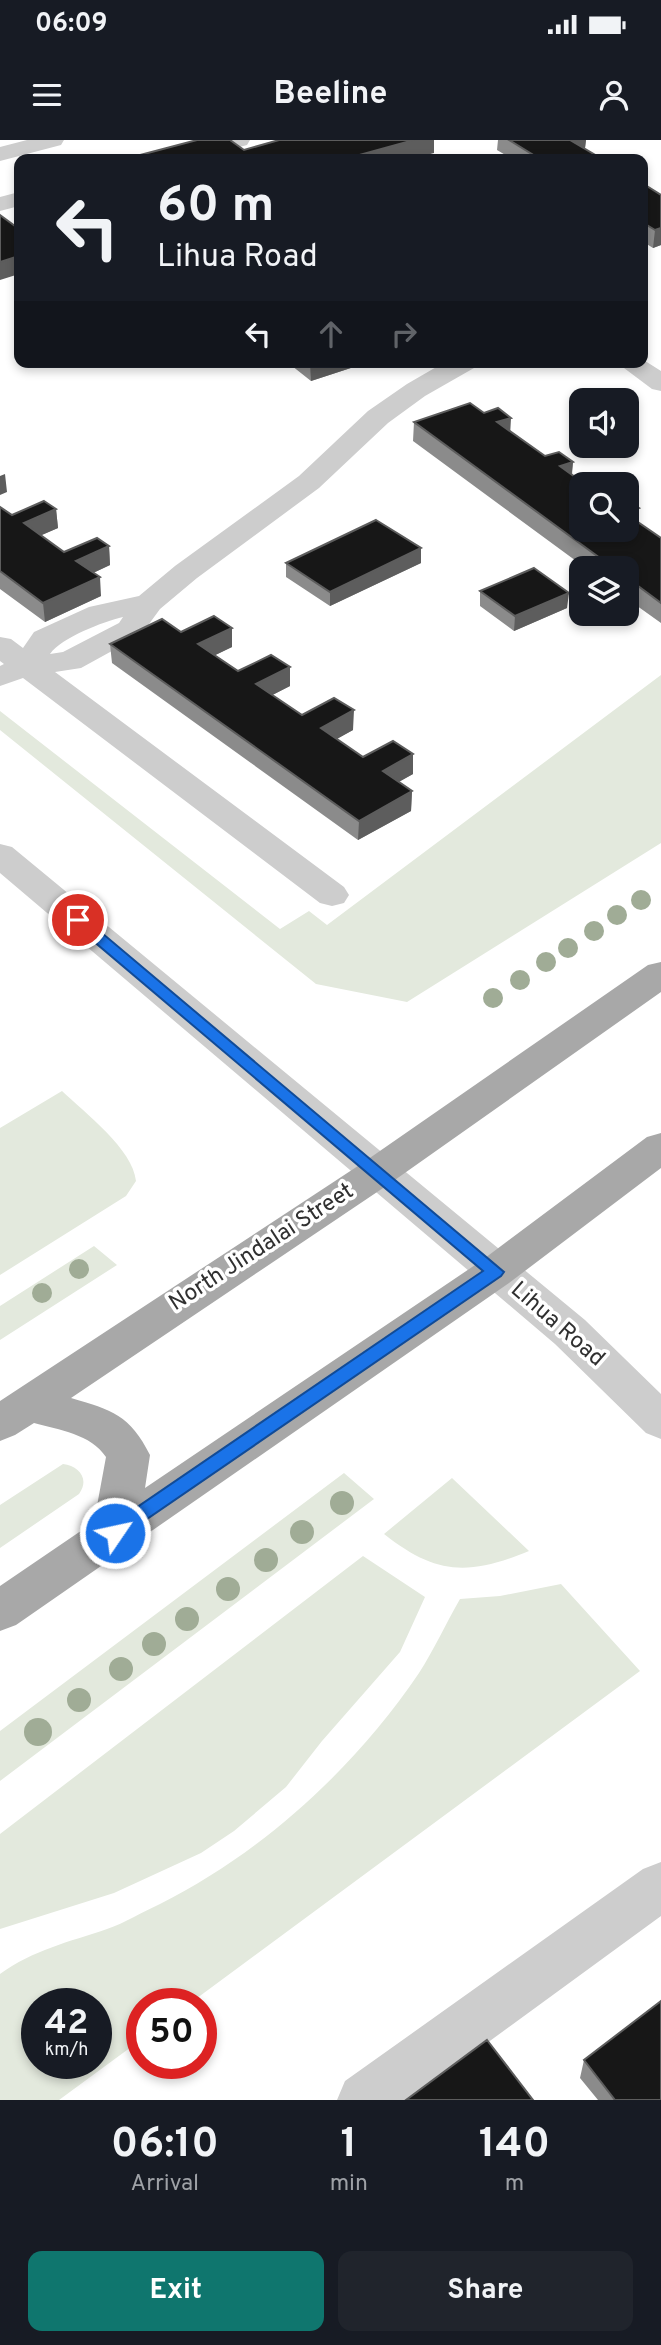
<!DOCTYPE html>
<style>
:root{--surface:#171b24;--page:#20242c;--text:#f1f3f6;--muted:#9ea1a6;--accent:#0f766e}
body{margin:0;font-family:Overpass,sans-serif;background:var(--page);color:var(--text);height:100vh;display:flex;flex-direction:column;font-size:26px;white-space:nowrap}
*{box-sizing:border-box;margin:0}
p{font-size:23px;color:var(--muted)}
.icon{flex:none;width:38px;height:38px;fill:none;stroke:currentColor;stroke-width:2;stroke-linecap:round;stroke-linejoin:round}
.map{position:relative;height:1960px;overflow:hidden}
.side{display:flex;flex-direction:column;background:var(--surface);flex:1}
.side>*{flex:none}
.hud{position:absolute;left:14px;top:14px;width:634px;height:214px;border-radius:14px;box-shadow:0 4px 10px #0003;background:#171b24;color:var(--text);overflow:hidden}
.controls{position:absolute;left:569px;top:248px;display:grid;gap:14px}
.controls a{display:grid;place-items:center;width:70px;height:70px;border-radius:14px;background:var(--surface);box-shadow:0 4px 10px #0003;font-size:35px}
.speed{position:absolute;left:21px;top:1848px;display:flex;gap:14px;font-size:35px;font-weight:700;text-align:center}
.speed>*{display:grid;place-content:center;width:91px;height:91px;border-radius:50%;background:var(--surface);box-shadow:0 4px 10px #0003;line-height:1}
.speed small{font-size:18px;font-weight:400}
.speed .limit{border:10px solid #d22;background:#fff;color:#111}
.pin{position:absolute;display:grid;place-items:center;width:60px;height:60px;color:#fff;margin:-30px;border:4px solid #fff;border-radius:50%;box-shadow:0 2px 7px #0007}
.me{position:absolute;width:77px;margin:-38px;rotate:56deg;stroke-linejoin:round;filter:drop-shadow(0 0 5px #0008)}
.turn{display:flex;align-items:center;gap:24px;height:147px;padding:0 28px;font-size:32px}
.turn .icon{width:91px;height:91px;stroke-width:2.5}
.turn b{display:block;font-size:49px;line-height:60px}
.lanes{display:flex;align-items:center;height:66px;padding:0 28px;background:#0003;justify-content:center;gap:35px;direction:ltr}
.lanes .off{opacity:.35}
.eta{display:flex;justify-content:space-evenly;align-items:center;height:119px;text-align:center}
.eta b{font-size:42px;font-weight:700;line-height:49px}
.cta{display:flex;gap:14px;margin-top:auto;padding:14px 28px}
.cta a{flex:1;height:80px;border-radius:14px;background:var(--accent);color:#fff;font-size:28px;font-weight:700;line-height:80px;text-align:center}
.cta a+a{background:var(--page);color:var(--text)}
.status{display:flex;justify-content:space-between;align-items:center;height:49px;padding:0 35px;background:var(--surface);direction:ltr}
.status svg{height:19px;fill:currentColor}
header{display:flex;justify-content:space-between;align-items:center;height:91px;padding:0 28px;background:var(--surface);font-size:32px;font-weight:700}
.map>svg:first-child{display:block}
.green{fill:#e3e9dd;fill-rule:evenodd}
.lines{fill:none;stroke-linecap:round;stroke-linejoin:round}
.minor{fill:#cdcdcd;fill-rule:evenodd}
.major{fill:#a8a8a8;fill-rule:evenodd}
.tree{fill:#a0ac96}
.wall{fill:#8b8b8b}
.shaded-wall{fill:#5d5d5d}
.building{fill:#171717;stroke:#5d5d5d;stroke-width:2}
.route{fill:#1a73e8;stroke:#114b97;stroke-width:2}
.labels{text-anchor:middle;dominant-baseline:central;stroke-width:7;stroke-linejoin:round;paint-order:stroke}
.street-label{font-size:23px;fill:#303030;stroke:#fff}
</style>
<div class="status"><b>06:09</b><svg viewBox="0 0 49 12"><path d="M0 12V9h3v3zM5 12V6h3v6zM10 12V3h3v9zM15 12V0h3v12zM26 1h20v11H26zM47 4h2v5h-2z"/></svg></div>
<header><svg class="icon" aria-label="menu" viewBox="0 0 24 24"><path d="M4 6h16M4 12h16M4 18h16"/></svg>Beeline<svg class="icon" aria-label="person" viewBox="0 0 24 24"><circle cx="12" cy="8" r="4"/><path d="M4 21q1-7 8-7t8 7"/></svg></header>
<div class="map">
<svg width="661" height="1960" viewBox="0 0 661 1960">
<rect width="100%" height="100%" fill="#fff"/>
<path class="green" d="M661,535V703L407,862L316,844L0,590V571L280,789L309,771L327,785Z
M62,951C85,973 133,1009 136,1041L126,1056L0,1135V988Z
M94,1106L117,1125L0,1200V1166Z
M63,1324C79,1326 90,1339 79,1354L0,1408V1365Z
M344,1333L374,1359L0,1641V1591Z
M452,1338L529,1411C468,1436 436,1435 384,1394Z
M363,1416L425,1457L400,1512L322,1601L286,1647L234,1691L201,1713L114,1753L0,1789V1694Z
M561,1444L640,1531L189,1864H142V1899L59,1960H0V1834C33,1810 69,1802 107,1789C125,1783 142,1772 160,1764C263,1712 354,1629 419,1533C434,1510 446,1483 460,1459L500,1456ZM37,1864H96V1923H37Z"/>
<g class="lines">
<path class="minor" d="M27,0H64L61,5L0,21V7Z
M213,0H250L247,5L193,19H156L160,14Z
M19,52V66L0,71V57Z
M642,219L661,231V251L652,249L616,222H642Z
M445,222H478L474,228L425,256L388,283L319,348L197,438L160,469L141,495L81,528L55,532L344,747L349,755L344,763L332,766L320,763L23,538L0,546V526L4,524L0,521V497L11,499L23,508L34,492L89,467L139,456L175,426L299,336L368,271L407,244ZM123,477L119,483L63,512L50,514C62,497 103,482 123,477Z
M0,704L12,707L585,1180L661,1254V1299L646,1293L555,1204L0,733Z
M661,1722V1776L409,1960H337L345,1941L643,1729Z"/>
<path class="major" d="M661,822V852L392,1042L71,1258C112,1270 130,1275 150,1315L145,1348L481,1121L647,997L661,993V1028L509,1143L16,1485L0,1491V1446L94,1382L106,1317C91,1294 59,1290 34,1283L15,1295L0,1301V1261L364,1022L648,825Z"/>
</g>
<g class="tree">
<circle cx="641" cy="760" r="10"/>
<circle cx="617" cy="775" r="10"/>
<circle cx="594" cy="791" r="10"/>
<circle cx="568" cy="808" r="10"/>
<circle cx="546" cy="822" r="10"/>
<circle cx="520" cy="840" r="10"/>
<circle cx="493" cy="858" r="10"/>
<circle cx="79" cy="1129" r="10"/>
<circle cx="42" cy="1153" r="10"/>
<circle cx="342" cy="1363" r="12"/>
<circle cx="302" cy="1392" r="12"/>
<circle cx="266" cy="1420" r="12"/>
<circle cx="228" cy="1449" r="12"/>
<circle cx="187" cy="1479" r="12"/>
<circle cx="154" cy="1504" r="12"/>
<circle cx="121" cy="1529" r="12"/>
<circle cx="79" cy="1560" r="12"/>
<circle cx="38" cy="1592" r="14"/>
</g>
<path class="wall" d="M498,0H586L585,8H584L602,19H512L497,10Z
M642,43L661,55V105L653,108L642,101Z
M287,222H363V224L311,241Z
M484,273L545,316L573,322L572,335L581,390L639,368L637,381L661,398V483L626,458V429H587L413,301L414,282Z
M0,367L12,375L56,369L58,388L41,395L64,412L109,406L110,425L93,433L101,456L45,482L0,449Z
M286,423H421L330,466L286,437Z
M480,451L567,468L514,491L480,466Z
M181,492L232,507L215,515L238,531L290,527V546L272,555L302,575L353,590L336,599L363,617L413,634L398,642L412,651L411,671L358,700L112,523L110,504Z
M584,1920L661,1960H598L580,1938Z"/>
<path class="shaded-wall" d="M414,0H434V13L412,19H345Z
M565,0H586L585,8L564,14Z
M661,88V105L653,108L655,90Z
M19,116V134L0,140V122Z
M363,222V224L311,241L310,223Z
M511,278L510,296L497,282Z
M573,322L571,340L560,326Z
M5,334L7,352L0,355V336Z
M639,368L637,387L624,392L626,373Z
M56,369L58,388L26,402L24,383Z
M109,406L110,425L78,440L76,421Z
M421,408V423L330,466V452Z
M100,437L101,456L45,482L43,463Z
M569,453L567,468L514,491L515,476Z
M232,488V507L199,523L198,504Z
M290,527V546L257,563L256,544Z
M354,570L353,590L321,608V588Z
M413,614V634L383,651V631Z
M412,651L411,671L358,700L359,681Z"/>
<path class="building" d="M197,0H230L244,10L279,0H414L345,19H125Z
M509,0H570L602,19H540Z
M642,43L661,55V88L655,90L642,82Z
M0,75L19,89V116L0,122Z
M470,263L484,273L498,268L511,278L497,282L545,316L559,312L573,322L560,326L586,345H581V390H626V374L661,398V463L626,437V429H615L414,282Z
M626,360L639,368L626,373Z
M44,361L56,369L24,383L64,412L97,398L109,406L76,421L100,437L43,463L0,431V367L12,375Z
M376,380L421,408L330,452L286,423Z
M534,428L569,453L515,476L480,451Z
M214,476L232,488L198,504L238,531L271,515L290,527L256,544L302,575L334,558L354,570L321,588L363,617L393,601L413,614L383,631L412,651L359,681L110,504L162,479L181,492Z
M661,1861V1960H615L584,1920Z
M487,1900L533,1960H406Z"/>
<path class="route" d="M78,775L83,777L504,1132L501,1136L115,1401L108,1399L105,1393L108,1387L483,1131L72,783L70,780Z"/>
<g class="labels">
<g class="street-label">
<text transform="translate(262 1108) rotate(-33)">North Jindalai Street</text>
<text transform="translate(557 1185) rotate(41)">Lihua Road</text>
</g>
</g>
</svg>
<div class="controls">
<a><svg class="icon" aria-label="sound" viewBox="0 0 24 24"><path d="M4 9h4l5-4v14l-5-4H4zM17 9q2 3 0 6"/></svg></a>
<a><svg class="icon" aria-label="search" viewBox="0 0 24 24"><circle cx="10" cy="10" r="6"/><path d="M15 15l6 6"/></svg></a>
<a><svg class="icon" aria-label="layers" viewBox="0 0 24 24"><path d="M12 4l9 5-9 5-9-5zM3 14l9 5 9-5"/></svg></a>
</div>
<div class="speed"><div>42<small>km/h</small></div><div class="limit">50</div></div>
<div class="pin" style="left:78px;top:780px;background:#d93025"><svg class="icon" aria-label="arrive" viewBox="0 0 24 24"><path d="M6 21V4h12l-3 4 3 4H6"/></svg></div>
<svg class="me" style="left:115px;top:1393px" viewBox="-20 -20 40 40"><circle r="17" fill="#1a73e8" stroke="#fff" stroke-width="3"/><path d="M0-11L8 9 0 5-8 9z" fill="#fff"/></svg>
<div class="hud">
<div class="turn"><svg class="icon" aria-label="left" viewBox="0 0 24 24"><path d="M17 20v-9H6M10 6l-5 5 5 5"/></svg><div><b>60 m</b>Lihua Road</div></div>
<div class="lanes"><svg class="icon" aria-label="left" viewBox="0 0 24 24"><path d="M17 20v-9H6M10 6l-5 5 5 5"/></svg><svg class="icon off" aria-label="ahead" viewBox="0 0 24 24"><path d="M12 20V5M6 11l6-6 6 6"/></svg><svg class="icon off" aria-label="right" viewBox="0 0 24 24"><path d="M7 20v-9h11M14 6l5 5-5 5"/></svg></div>
</div>
</div>
<section class="side">
<div class="eta">
<div><b>06:10</b><p>Arrival</p></div>
<div><b>1</b><p>min</p></div>
<div><b>140</b><p>m</p></div>
</div>
<div class="cta"><a>Exit</a><a>Share</a></div>
</section>
